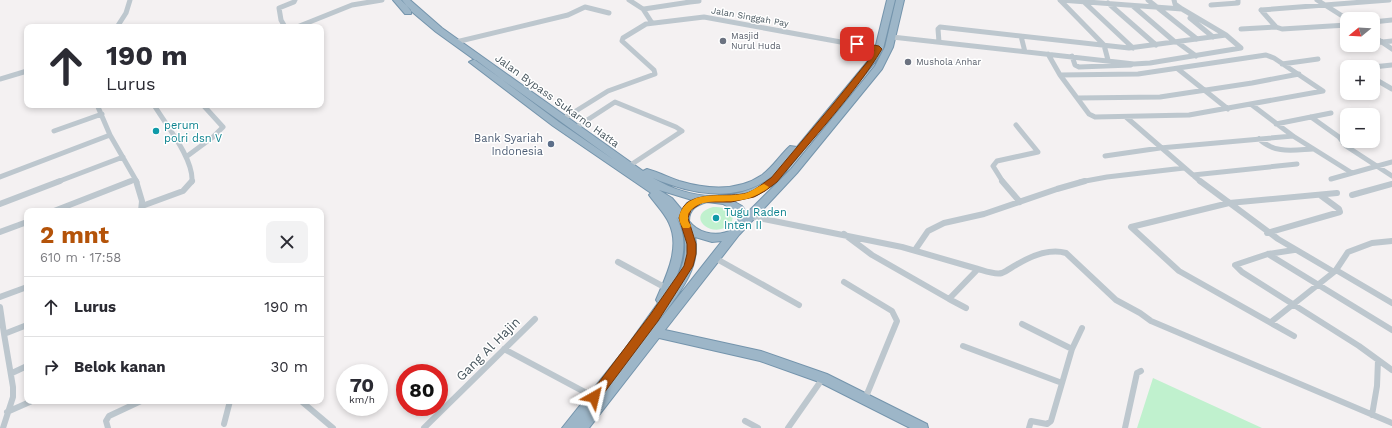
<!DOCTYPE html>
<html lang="id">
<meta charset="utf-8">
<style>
:root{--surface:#fff;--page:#f2f2f3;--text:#2b2b33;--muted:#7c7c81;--line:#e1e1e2;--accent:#b45309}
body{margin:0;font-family:"Work Sans",sans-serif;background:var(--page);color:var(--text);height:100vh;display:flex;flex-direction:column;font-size:15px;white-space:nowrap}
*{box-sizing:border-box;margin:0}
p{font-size:13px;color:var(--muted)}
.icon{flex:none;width:22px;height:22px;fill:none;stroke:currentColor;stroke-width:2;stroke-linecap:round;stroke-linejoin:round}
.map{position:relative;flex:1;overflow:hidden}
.side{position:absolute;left:24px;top:208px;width:300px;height:196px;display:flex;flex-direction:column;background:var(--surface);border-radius:8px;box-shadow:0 2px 6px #0003}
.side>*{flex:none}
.hud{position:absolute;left:24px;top:24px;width:300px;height:84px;border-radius:8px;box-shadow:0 2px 6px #0003;background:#fff;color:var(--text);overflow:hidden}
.needle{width:26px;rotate:252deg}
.tools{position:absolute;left:1340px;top:12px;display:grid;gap:8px}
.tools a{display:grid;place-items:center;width:40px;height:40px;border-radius:8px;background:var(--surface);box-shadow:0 2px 6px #0003;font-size:20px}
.speed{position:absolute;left:336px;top:364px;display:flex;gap:8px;font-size:20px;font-weight:700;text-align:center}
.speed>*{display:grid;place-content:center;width:52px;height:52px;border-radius:50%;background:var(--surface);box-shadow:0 2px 6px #0003;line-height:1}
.speed small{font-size:10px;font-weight:400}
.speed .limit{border:6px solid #d22;background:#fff;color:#111}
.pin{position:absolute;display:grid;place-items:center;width:34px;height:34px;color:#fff;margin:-17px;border-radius:8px;box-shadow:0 2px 6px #0006}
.me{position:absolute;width:44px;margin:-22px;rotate:37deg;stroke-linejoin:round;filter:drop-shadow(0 0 3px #0008)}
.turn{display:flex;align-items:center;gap:14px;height:84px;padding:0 16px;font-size:18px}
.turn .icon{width:52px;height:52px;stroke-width:2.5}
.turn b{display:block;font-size:28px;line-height:34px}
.round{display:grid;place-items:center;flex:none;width:42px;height:42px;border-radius:8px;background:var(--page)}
.overview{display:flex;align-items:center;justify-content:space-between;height:68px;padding:0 16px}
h1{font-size:24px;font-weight:700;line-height:30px;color:var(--accent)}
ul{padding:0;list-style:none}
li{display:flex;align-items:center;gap:12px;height:60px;padding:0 16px;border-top:1px solid var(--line)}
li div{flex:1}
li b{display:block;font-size:15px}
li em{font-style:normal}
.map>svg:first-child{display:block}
.green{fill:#c0f1ce}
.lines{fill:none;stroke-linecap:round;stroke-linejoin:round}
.trunk-casing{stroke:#7494ac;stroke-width:2}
.minor-far1{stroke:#bdc7ce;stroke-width:5}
.minor{stroke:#bdc7ce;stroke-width:6}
.trunk{fill:#9db6c8;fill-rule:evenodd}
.route{fill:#b45309;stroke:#753606}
.slow{fill:#f59e0b}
.worship-dot{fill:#6b7280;stroke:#fff;stroke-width:1.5}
.culture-dot{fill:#0f9aa8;stroke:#fff;stroke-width:1.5}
.service-dot{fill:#5c6f8a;stroke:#fff;stroke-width:1.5}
.labels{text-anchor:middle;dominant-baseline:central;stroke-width:3;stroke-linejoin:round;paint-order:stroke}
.far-street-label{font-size:9px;fill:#49575f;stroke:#fff}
.far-worship-label{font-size:9px;fill:#5b616d;stroke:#fff;text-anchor:start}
.street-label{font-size:11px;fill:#49575f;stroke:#fff}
.culture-label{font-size:11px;fill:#0d838f;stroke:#fff;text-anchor:start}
.service-label{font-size:11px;fill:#4e5e75;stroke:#fff;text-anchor:end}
.near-street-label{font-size:13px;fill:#49575f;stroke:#fff}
</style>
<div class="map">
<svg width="1392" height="428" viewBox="0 0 1392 428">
<rect width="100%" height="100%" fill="#f4f1f2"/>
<path class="green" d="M713,207C722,207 729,208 733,217L731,224C711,241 684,215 713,207Z
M1153,378L1262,428H1137Z"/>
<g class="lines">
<defs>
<path id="trunk" d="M393,0H401L411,10V14H405Z
M402,0H410L442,28L643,171L647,169C658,172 668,177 679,181C706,189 737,192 762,175C773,167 780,155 790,146L797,147L868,61L875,49L887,0H895L883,49L875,62L777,182L757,195L733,201L742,206L747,213L791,169L875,66L885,47L896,0H904L893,47L882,69L797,173L739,235L665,330L761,351L827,374L927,424L928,428H910L819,382L760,361L659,338L589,428H562L625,349L658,303L656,300C666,276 681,248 669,223C664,212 656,205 649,195L651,193L553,126L469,62L473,60H476L559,122L614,160L436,32L411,11ZM772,176L771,178C734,204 691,200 653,178C690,194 738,204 772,176ZM659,190L692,200L687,203L682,210L672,198ZM707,202L723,204L735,211C751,231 707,245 689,221C689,209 697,205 707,202ZM676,217C689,236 688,260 675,280C684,259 688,238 676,217ZM695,237L712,242L722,241L655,326C673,300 702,271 695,237Z"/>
</defs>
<use href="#trunk" class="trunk-casing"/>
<path class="minor-far1" d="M629,0L643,9L652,23
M1060,0L1104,45L1108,60
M1148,0L1197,39
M1174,0L1175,4L1182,9
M1317,0L1347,19
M690,2L699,1
M1084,2L1133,48
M1108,3L1156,45
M1211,5L1238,3V0
M1133,6L1175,42
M644,9L690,2L688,0
M1261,10L1389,0
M1261,10L1276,27L1282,29L1347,25
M1190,18L1213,37
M1373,22L1392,20
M117,27L126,13L130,0
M285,27L281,20L279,8L294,2L295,0
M297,27L352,5L382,0
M1241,29L1276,27
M1021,36L1025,52
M1373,36L1392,49
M892,37L1134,64L1150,63L1241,48L1226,35L1182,9L1060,0
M456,42L568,15L585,7L609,13
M939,42L938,29L940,27L1129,48L1226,35
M1177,42L1196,56
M1373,43L1392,41
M1346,46L1357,45
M1048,54L1060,75
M1266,55L1274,58L1323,91L1189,115L1095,117L1089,114L1060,75L1138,74Z
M1072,56L1075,65L1079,67L1131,65
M1282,64L1318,59
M1373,67L1392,65
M1178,69L1228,109
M1373,78L1392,89
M0,79L27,71
M1078,98L1160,97L1252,83L1299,74
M99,105L98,107L110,135L137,182
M154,105C166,125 194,159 192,182
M1252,105L1293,136L1352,173
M1126,117L1201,182
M1311,117L1339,137L1346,146L1392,176
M563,119L608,91L655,74L654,70L622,41L623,38L646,24L704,17L879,49
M1276,124L1331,113
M575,128L615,102L676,127L682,131L629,166
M54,131L102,114
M1373,137L1377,136
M1259,139C1275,154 1293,150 1313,149
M1343,143L1354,141
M1105,156L1160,148L1293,136
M186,157L213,137L223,127L203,105
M1193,175L1297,164
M0,177L110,135
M1331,179L1392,162
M57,182L123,157
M128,182L134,180
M1003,182L993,166L997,161L1038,152L1016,125
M1080,182L1107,177L1184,168"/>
<path class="minor" d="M136,181L142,201L141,211
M1002,181L1020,202
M1200,181L1278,239L1334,272L1336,270L1392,303
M1352,195L1392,184
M0,204L60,181
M142,206L183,191L192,181
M54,211L131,181
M749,216L902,247L978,269
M0,232L27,222
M1267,233L1340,212L1339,209L1320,195
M844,234L872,255L949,299L978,269C985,271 995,275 1002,273C1007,271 1012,267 1016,265C1031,256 1049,248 1066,253L1116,300L1140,313L1151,321L1392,423
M915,250L928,231L944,223L984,214L1057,189L1085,181
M1294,250L1268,254L1235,265L1242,272L1359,346L1392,370
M1268,254L1392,330
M715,258L799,305
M618,262L666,288
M1336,270L1348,252L1372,243L1392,241
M844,282L892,311L897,321L865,399
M0,297L27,287
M949,299L966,308
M0,307L4,334
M1271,322L1334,272
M1022,324L1072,349
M1294,336L1179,271L1131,227L1229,203L1337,193
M963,346L1062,383
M504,349L594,397
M12,373L27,366
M301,401L333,428
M7,412L32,401
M1372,415L1377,386L1378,360
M745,421L758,428
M224,424L230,401
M3,428L13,397V387L4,334L27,325
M108,428L106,421L109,416L141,401
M424,428L535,319
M788,428L823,378
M1029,428L1031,421L1047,424L1051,421L1072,349L1082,328
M1125,428L1137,373L1141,371"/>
<use href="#trunk" class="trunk"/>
</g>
<path class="route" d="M857,42L879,46L882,49C855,94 811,140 777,182L765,191L754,197L731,202H703L691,210L688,218L696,244V254L693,266L658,321L598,401L594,402L590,401L588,397L590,394L650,315L684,266L687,254V244L679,218C680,214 682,209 684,206C696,191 729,198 747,193C756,190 763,183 771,178L834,103L868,61L874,50L854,46V43Z"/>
<path class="slow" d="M764,184L769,187L767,189C759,194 751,199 741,200C723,204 699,196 688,214V221L691,226L689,228H683C679,222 678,217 681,211C693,189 722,198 742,194C750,193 756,187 764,184Z"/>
<g class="worship-dot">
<circle cx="723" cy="41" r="4"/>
<circle cx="908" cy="62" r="4"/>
</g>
<g class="culture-dot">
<circle cx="156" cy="131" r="4"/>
<circle cx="716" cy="218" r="4"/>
</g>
<circle class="service-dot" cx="551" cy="144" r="4"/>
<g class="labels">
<g class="far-street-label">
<text transform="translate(750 17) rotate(10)">Jalan Singgah Pay</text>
</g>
<g class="far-worship-label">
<text x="731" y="36">Masjid<tspan x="731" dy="10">Nurul Huda</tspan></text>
<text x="916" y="62">Mushola Anhar</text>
</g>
<g class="street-label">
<text transform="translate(557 101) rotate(36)">Jalan Bypass Sukarno Hatta</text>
</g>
<g class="culture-label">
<text x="164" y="125">perum<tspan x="164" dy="13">polri dsn V</tspan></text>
<text x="724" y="212">Tugu Raden<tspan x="724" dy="13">Inten II</tspan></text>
</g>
<g class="service-label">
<text x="543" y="138">Bank Syariah<tspan x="543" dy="13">Indonesia</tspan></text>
</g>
<g class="near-street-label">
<text transform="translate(488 349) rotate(-45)">Gang Al Hajin</text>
</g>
</g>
</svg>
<div class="tools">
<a><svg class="needle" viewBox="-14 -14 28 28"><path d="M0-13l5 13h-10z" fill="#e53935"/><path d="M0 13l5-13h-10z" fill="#7c7c81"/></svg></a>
<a>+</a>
<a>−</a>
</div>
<div class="speed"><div>70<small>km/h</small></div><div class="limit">80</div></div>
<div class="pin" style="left:857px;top:44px;background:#d93025"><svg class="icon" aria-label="arrive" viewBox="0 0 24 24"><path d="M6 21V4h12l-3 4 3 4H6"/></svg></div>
<svg class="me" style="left:594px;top:397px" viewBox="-20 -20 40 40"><path d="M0-17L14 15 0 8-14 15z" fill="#b45309" stroke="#fff" stroke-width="4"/></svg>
<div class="hud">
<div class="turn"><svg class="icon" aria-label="ahead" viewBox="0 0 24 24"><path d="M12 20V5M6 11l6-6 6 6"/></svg><div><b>190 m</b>Lurus</div></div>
</div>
<section class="side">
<div class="overview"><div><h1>2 mnt</h1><p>610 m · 17:58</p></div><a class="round"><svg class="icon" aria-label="close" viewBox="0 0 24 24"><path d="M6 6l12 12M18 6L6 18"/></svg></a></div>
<ul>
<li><svg class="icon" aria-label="ahead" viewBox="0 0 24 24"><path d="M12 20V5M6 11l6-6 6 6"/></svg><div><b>Lurus</b></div><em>190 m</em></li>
<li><svg class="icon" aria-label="right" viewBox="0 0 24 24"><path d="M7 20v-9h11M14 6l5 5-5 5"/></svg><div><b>Belok kanan</b></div><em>30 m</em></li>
</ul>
</section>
</div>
